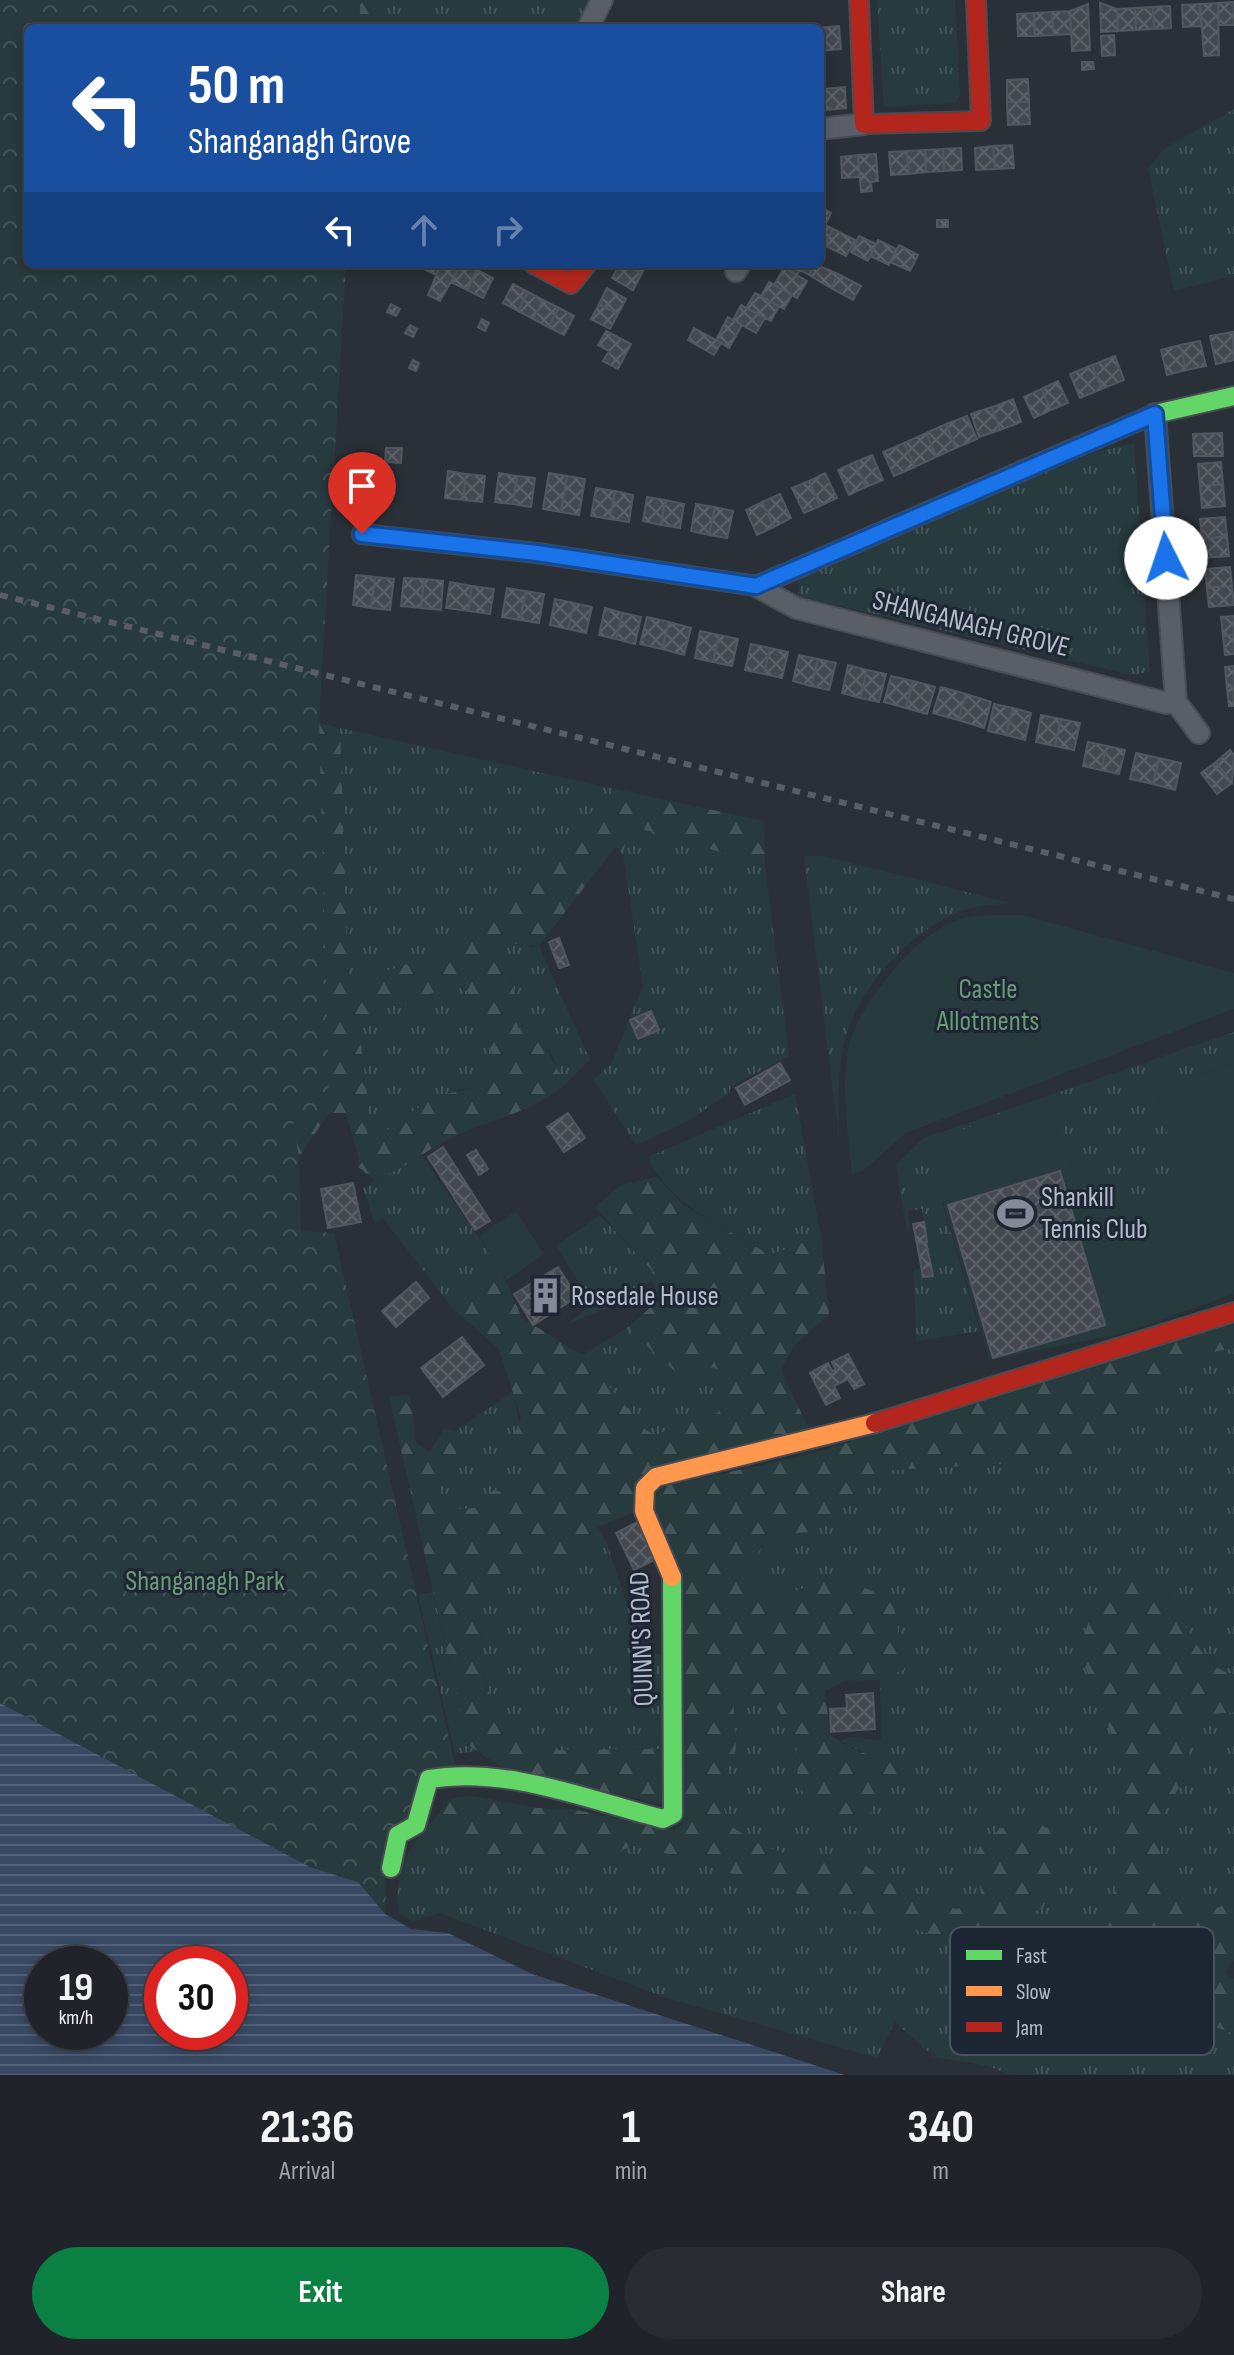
<!DOCTYPE html>
<style>
:root{--surface:#20242a;--page:#282c32;--text:#f1f3f6;--muted:#a2a4a8;--line:#3d4147;--accent:#0b8043}
body{margin:0;font-family:"Sofia Sans Condensed",sans-serif;background:var(--page);color:var(--text);height:100vh;display:flex;flex-direction:column;font-size:30px;white-space:nowrap}
*{box-sizing:border-box;margin:0}
p{font-size:26px;color:var(--muted)}
.icon{flex:none;width:44px;height:44px;fill:none;stroke:currentColor;stroke-width:2;stroke-linecap:round;stroke-linejoin:round}
.map{position:relative;height:2075px;overflow:hidden}
.details{display:flex;flex-direction:column;background:var(--surface);flex:1}
.details>*{flex:none}
.top-card{position:absolute;left:24px;top:24px;width:800px;height:244px;border-radius:12px;box-shadow:0 4px 12px #0003,0 0 0 2px var(--line);background:#1a4fa0;color:#fff;overflow:hidden}
.speed{position:absolute;left:24px;top:1946px;display:flex;gap:16px;font-size:40px;font-weight:700;text-align:center}
.speed>*{display:grid;place-content:center;width:104px;height:104px;border-radius:50%;background:var(--surface);box-shadow:0 4px 12px #0003,0 0 0 2px var(--line);line-height:1}
.speed small{font-size:20px;font-weight:400}
.speed .limit{border:12px solid #d22;background:#fff;color:#111}
.pin{position:absolute;display:grid;place-items:center;width:68px;height:68px;color:#fff;margin:-82px -34px;border-radius:50% 50% 50% 0;rotate:-45deg;box-shadow:0 0 8px #0007}
.pin .icon{rotate:45deg}
.me{position:absolute;width:88px;margin:-44px;rotate:356deg;stroke-linejoin:round;filter:drop-shadow(0 0 6px #0008)}
.turn{display:flex;align-items:center;gap:28px;height:168px;padding:0 32px;font-size:36px}
.turn .icon{width:104px;height:104px;stroke-width:2.5}
.turn b{display:block;font-size:56px;line-height:68px}
.lanes{display:flex;align-items:center;height:76px;padding:0 32px;background:#0003;justify-content:center;gap:40px;direction:ltr}
.lanes .off{opacity:.35}
.eta{display:flex;justify-content:space-evenly;align-items:center;height:136px;text-align:center}
.eta b{font-size:48px;font-weight:700;line-height:56px}
.button{display:flex;gap:16px;margin-top:auto;padding:16px 32px}
.button a{flex:1;height:92px;border-radius:48px;background:var(--accent);color:#fff;font-size:32px;font-weight:700;line-height:92px;text-align:center}
.button a+a{background:var(--page);color:var(--text)}
.map>svg:first-child{display:block}
.grass{fill:url(#grass-tufts)}
.forest{fill:url(#forest-firs);fill-rule:evenodd}
.park{fill:url(#park-crowns)}
.garden{fill:#273a3e}
.water{fill:url(#water-rules);fill-rule:evenodd}
.building{fill:url(#building-cross-hatch);stroke:#52575f;stroke-width:2}
.lines{fill:none;stroke-linecap:round;stroke-linejoin:round}
.street-casing{stroke:#484c53;stroke-width:24}
.fast-casing{stroke:#484c53;stroke-width:22}
.slow-casing{stroke:#484c53;stroke-width:22}
.jam-casing{stroke:#484c53;stroke-width:22}
.street{stroke:#5a5e66;stroke-width:20}
.fast{stroke:#63d668;stroke-width:18}
.slow{stroke:#ff974d;stroke-width:18}
.jam{stroke:#b3261e;stroke-width:18}
.rail{stroke:#595d64;stroke-width:6;stroke-dasharray:8 8;stroke-linecap:butt}
.route-casing{stroke:#114b97;stroke-width:20}
.route{stroke:#1a73e8;stroke-width:14}
.labels{text-anchor:middle;dominant-baseline:central;stroke-width:6;stroke-linejoin:round;paint-order:stroke}
.street-label{font-size:28px;fill:#b4bcc9;stroke:#1d2633}
.park-label{font-size:28px;fill:#6b9a76;stroke:#1d2633}
.poi-label{font-size:28px;fill:#b4bcc9;stroke:#1d2633;text-anchor:start}
.key{fill:#1d2633;stroke:#4a5360;stroke-width:2}
.key-label{font-size:22px;fill:#b4bcc9}
</style>
<div class="map">
<svg width="1234" height="2075" viewBox="0 0 1234 2075">
<defs>
<pattern id="grass-tufts" width="24" height="20" patternUnits="userSpaceOnUse" patternTransform="scale(2)"><rect width="24" height="20" fill="#273a3e"/><path d="M3 7l-1-3M5 7V3M7 7l1-3M15 17l-1-3M17 17v-4M19 17l1-3" fill="none" stroke="#445559"/></pattern>
<pattern id="forest-firs" width="22" height="20" patternUnits="userSpaceOnUse" patternTransform="scale(2)"><rect width="22" height="20" fill="#273a3e"/><path d="M5 1l3.5 6h-7zM16 11l3.5 6h-7z" fill="#445559"/></pattern>
<pattern id="park-crowns" width="20" height="18" patternUnits="userSpaceOnUse" patternTransform="scale(2)"><rect width="20" height="18" fill="#273a3e"/><path d="M2 6a3 3 0 1 1 6 0M12 15a3 3 0 1 1 6 0" fill="none" stroke="#445559"/></pattern>
<pattern id="water-rules" width="6" height="5" patternUnits="userSpaceOnUse" patternTransform="scale(2)"><rect width="6" height="5" fill="#384963"/><path d="M0 2.5h6" fill="none" stroke="#526178"/></pattern>
<pattern id="building-cross-hatch" width="8" height="8" patternUnits="userSpaceOnUse" patternTransform="scale(2)"><rect width="8" height="8" fill="#444950"/><path d="M0 0l8 8M0 8l8-8" fill="none" stroke="#5d6168"/></pattern>
</defs>
<rect width="100%" height="100%" fill="#2a3038"/>
<path class="grass" d="M386,0H588L590,8L584,28H386Z
M877,0H955L960,95L955,103L884,107Z
M1234,109V276L1174,291L1148,168L1165,148Z
M1134,443L1150,672L1131,675L798,596V574L1094,453Z
M340,728L615,789L542,862L437,953L393,969L347,978Z
M628,824L765,865L789,1056L731,1086L729,1093L690,1120L636,1145L593,1079L611,1064L643,986L623,855Z
M804,856H823L1010,903C996,905 980,905 967,909C914,927 868,977 848,1029C836,1062 839,1105 839,1140Z
M522,942L532,947L539,946L590,1060L568,1081L557,1070L551,1052L518,1028L516,995L503,957L509,943Z
M450,983L467,991L495,1061V1080L484,1088L459,1089L366,1146L368,1102L358,1021L386,1007L414,1002Z
M1234,1032V1064L1155,1088L1183,1187L1087,1216L1053,1102L942,1203L980,1331L916,1341L914,1270L921,1268L923,1277L932,1275L922,1209L908,1211L910,1230L907,1232L896,1165L922,1139Z
M795,1094L821,1236L770,1255C726,1226 670,1208 648,1157Z
M421,1155L500,1268L452,1308L383,1218L375,1224L363,1188Z
M600,1215L657,1275L622,1305L608,1307L568,1324L592,1304L556,1246Z
M627,1328L678,1374L712,1367L724,1371L718,1413L655,1435L645,1430L582,1355Z
M1234,1348V1674C1206,1672 1181,1617 1168,1595L1083,1662L1122,1761L1115,1888L1107,1914L1094,1920L1087,1939L1065,1953L1022,1932L1019,1921L1044,1906L1058,1853L975,1857L983,1904L956,1909L887,1882L856,1858L814,1865L755,1842L729,1825L719,1793L736,1749L732,1695L771,1699L796,1735L799,1786L829,1826L879,1783L898,1760L872,1757L840,1741L850,1737L881,1741L880,1680L904,1669L893,1600L839,1577L769,1600L749,1571L767,1536L808,1532L889,1470L1062,1461L1208,1353Z
M513,1392L526,1453L533,1463L532,1478L517,1495L494,1490L474,1508L460,1509L438,1495L450,1462L460,1447L455,1431Z
M598,1527L607,1544L641,1647L662,1656L663,1749L539,1750L505,1728L483,1675L478,1593L513,1563L570,1553Z
M433,1592L468,1745L476,1751L455,1754L418,1595Z
M1234,1712V1903L1212,1909L1177,1893L1151,1831L1188,1774L1190,1715Z
M430,1824L481,1859L519,1855L588,1867L635,1844L983,1950L1029,1971L1147,2000L1234,2034V2075H1010L988,2066L934,2057L895,2022L877,2058L664,1997L440,1913L413,1921L398,1912C395,1875 405,1851 430,1824Z"/>
<path class="forest" d="M360,0H386V28H359Z
M235,700L340,728L348,978L393,969L437,953L542,862L615,789L764,821L765,865L628,825L623,855L616,846L539,946L509,943L503,957L516,996L518,1028L542,1039L557,1070L568,1081C538,1112 489,1119 451,1138C426,1150 401,1171 375,1180L357,1166L359,1159L346,1113H329L299,1157L281,1132ZM450,984L467,991L495,1061V1080C478,1092 455,1089 435,1098C411,1109 389,1130 367,1146L368,1102L358,1021L386,1007L414,1002Z
M657,1177L683,1205L770,1255L821,1236L829,1314L794,1346L781,1370L811,1434L659,1470L638,1511L598,1527L570,1553L513,1563L478,1593L483,1676L505,1728L539,1750L663,1749L665,1805L503,1768L468,1745L389,1397L410,1395L416,1443L430,1452L444,1429L455,1431L461,1447L450,1462L438,1495L460,1509L474,1508L494,1490L517,1495L531,1478L533,1463L514,1435L521,1418L499,1349L452,1308L500,1268L522,1318L582,1355L646,1430L655,1435L718,1413L724,1371L712,1367L697,1379L678,1374L627,1328L659,1300L652,1280L656,1275L595,1207L621,1185Z
M1234,1324V1348L1208,1353L1062,1461L889,1470L808,1532L767,1536L749,1571L769,1599L839,1577L893,1600L904,1669L880,1680L844,1681L825,1691L830,1734C852,1751 870,1757 898,1760V1775L879,1783L869,1817L829,1826L798,1786L796,1736L771,1699L733,1695L736,1749L719,1793L729,1825L755,1842L814,1865L856,1858L887,1882L956,1909L983,1903L974,1857L982,1843L1006,1825L1035,1822L1053,1831L1058,1852L1044,1907L1019,1922L1022,1932L1065,1953L1087,1939L1094,1920L1107,1914L1115,1888L1122,1761L1083,1662L1085,1631L1102,1591L1142,1572C1151,1581 1163,1589 1170,1599C1185,1621 1203,1671 1234,1674V1712L1190,1716L1188,1774L1151,1831L1177,1893L1212,1909L1234,1903V1960L1224,1973L1234,1979V2034L1147,2000L1029,1971L983,1950L635,1844L588,1867L519,1855L481,1859L430,1824L452,1798L472,1796L537,1808L571,1809L676,1830L684,1823L654,1503L661,1487L807,1455Z"/>
<path class="park" d="M0,0H360L359,28H28V264H346L319,719L329,1104L293,1123L299,1157L301,1231L334,1233L457,1773L442,1774L387,1869L385,1914L358,1882L310,1867L0,1703Z"/>
<path class="garden" d="M1023,915L1234,973V1009L906,1133L864,1170L852,1174C848,1132 840,1086 849,1045C859,1003 924,924 967,917C985,914 1005,916 1023,915Z
M1234,1064V1294L1120,1334L990,1360L925,1141L1053,1101L1087,1216L1182,1187L1155,1088Z
M516,1211L544,1254L507,1280L479,1236Z"/>
<path class="water" d="M0,1703L310,1867L358,1882L385,1914L411,1929L448,1933L532,1974L845,2075H0ZM42,1964H110V2032H42ZM162,1964H230V2032H162Z"/>
<path class="building" d="M1234,2V25H1219L1218,3Z
M1100,3L1117,9L1118,31L1101,32Z
M1218,3L1219,55L1204,56L1200,4Z
M1088,4L1090,50L1072,51L1070,11Z
M1200,4L1201,26L1183,27L1182,5Z
M1170,6L1171,28L1154,29L1153,7Z
M1153,7L1154,29L1136,30L1135,8Z
M1135,8L1136,30L1118,31L1117,9Z
M1070,11L1071,34L1053,35L1052,12Z
M1052,12L1053,35L1035,36L1034,13Z
M1034,13L1035,36H1018L1017,14Z
M839,26L841,49L820,51V28H816Z
M1114,35L1115,55L1102,56L1101,36Z
M1082,62H1093L1094,69L1082,70Z
M1028,79L1029,102H1007V80Z
M845,87L846,108L826,110L824,89Z
M820,89H824L826,110H820Z
M1007,102H1029L1030,124L1008,125Z
M1012,145L1014,168L995,169L993,146Z
M993,146L995,169L976,170L975,148Z
M961,148L962,170L944,171L943,149Z
M943,149L944,171L926,172L925,150Z
M925,150L926,172L909,174L907,151Z
M907,151L909,174L891,175L889,152Z
M876,154L878,181L871,182L872,191L861,192L858,155Z
M858,155L860,177L842,178L841,157Z
M820,207L831,213L825,225L833,229L824,245L820,243Z
M937,220H948V227H937Z
M833,229L855,240L846,256L824,245Z
M859,236L876,244L868,261L851,252Z
M878,240L896,249L889,265L870,256Z
M899,245L918,255L910,271L890,262Z
M422,264H441L436,275L420,267Z
M441,264H461L440,301L428,295Z
M461,264L477,270L467,290L451,282Z
M620,264L642,273L633,290L612,278Z
M624,264H647L642,273Z
M786,264H815L809,275L800,270L797,275L784,268Z
M815,264L838,274L831,288L809,275Z
M784,268L807,281L797,298L774,285Z
M477,270L493,278L483,298L467,290Z
M838,274L861,286L853,300L831,288Z
M769,282L792,295L784,309L761,296Z
M513,284L528,292L518,311L503,303Z
M607,288L626,299L618,314L599,304Z
M528,292L543,300L533,319L518,311Z
M755,293L779,306L771,321L746,308Z
M543,300L559,308L548,327L533,319Z
M391,304L400,309L396,316L387,312Z
M599,304L618,314L610,329L591,319Z
M741,305L765,318L756,333L733,320Z
M559,308L574,316L564,335L548,327Z
M728,317L742,325L729,348L716,340Z
M482,319L489,323L485,331L478,327Z
M410,325L417,329L413,337L405,333Z
M694,328L721,343L714,355L688,340Z
M606,331L631,344L618,369L603,361L609,351L598,345Z
M1233,332L1234,360L1216,364L1210,336Z
M1200,341L1206,366L1186,370L1180,345Z
M1180,345L1186,370L1167,375L1161,350Z
M1115,356L1124,380L1102,389L1092,365Z
M413,360L419,363L416,371L409,368Z
M1092,365L1102,389L1080,398L1070,374Z
M1058,381L1068,403L1051,410L1041,389Z
M1041,389L1051,410L1034,418L1024,397Z
M1013,399L1021,422L1000,430L992,407Z
M992,407L1000,430L979,437L971,414Z
M967,416L977,439L956,448L946,424Z
M946,424L956,448L936,457L926,433Z
M926,433L936,457L915,467L904,443Z
M1222,433L1223,456H1194L1193,434Z
M904,443L915,467L894,476L883,452Z
M386,448H402L401,463L385,462Z
M355,454L373,455L370,492L352,491Z
M872,455L883,480L866,487L855,462Z
M855,462L866,487L849,495L838,470Z
M1221,462L1223,484L1200,486L1198,464Z
M448,471L466,474L463,500L445,498Z
M499,473L517,476L513,504L495,502Z
M549,473L567,476L561,512L543,509Z
M825,473L837,498L820,506L809,481Z
M466,474L485,476L482,502L463,500Z
M517,476L535,478L531,507L513,504Z
M567,476L585,479L579,515L561,512Z
M809,481L820,506L804,513L792,488Z
M1223,484L1225,506L1202,508L1200,486Z
M596,488L615,491L610,519L591,516Z
M615,491L633,495L629,522L610,519Z
M780,494L791,518L774,527L762,502Z
M647,497L665,500L661,525L643,521Z
M665,500L684,504L680,528L661,525Z
M762,502L774,527L757,535L746,510Z
M696,504L715,507L709,535L691,531Z
M715,507L733,511L727,538L709,535Z
M1225,517L1227,536L1202,539L1200,519Z
M1227,536L1229,556L1203,558L1202,539Z
M1230,567L1232,586L1207,588L1205,569Z
M356,575L375,577L371,608L353,605Z
M375,577L394,579L390,610L371,608Z
M404,578L424,579L421,608L401,606Z
M424,579L443,581L441,610L421,608Z
M450,582L472,586L468,611L446,608Z
M472,586L494,589L490,614L468,611Z
M1232,586L1234,605L1209,607L1207,588Z
M507,588L526,591L520,620L502,617Z
M526,591L544,594L539,623L520,620Z
M555,599L574,603L568,629L550,625Z
M574,603L592,607L586,633L568,629Z
M605,608L623,613L616,639L599,635Z
M623,613L641,617L635,644L616,639Z
M1234,616V635L1223,636L1221,617Z
M647,617L669,622L662,649L640,644Z
M669,622L691,628L684,655L662,649Z
M700,631L719,635L713,662L695,658Z
M719,635L738,639L732,666L713,662Z
M1234,635V654L1225,655L1223,636Z
M751,644L770,648L764,674L745,670Z
M770,648L788,652L782,678L764,674Z
M799,655L818,659L811,686L793,681Z
M818,659L836,663L829,690L811,686Z
M848,665L867,670L860,698L842,693Z
M1234,666V686L1227,687L1225,667Z
M867,670L886,674L879,702L860,698Z
M891,676L913,681L906,708L884,702Z
M913,681L935,687L927,714L906,708Z
M1234,686V706H1229L1227,687Z
M941,687L966,694L958,720L933,713Z
M966,694L991,702L984,728L958,720Z
M994,704L1013,708L1006,735L988,731Z
M1013,708L1031,713L1025,740L1006,735Z
M1041,715L1061,719L1055,746L1036,742Z
M1061,719L1080,723L1074,750L1055,746Z
M1088,742L1107,746L1101,770L1083,766Z
M1107,746L1125,750L1119,774L1101,770Z
M1230,750L1234,755L1232,783L1216,762Z
M1136,753L1159,758L1153,784L1130,779Z
M1159,758L1181,763L1175,790L1153,784Z
M1216,762L1232,783L1217,794L1201,773Z
M559,938L569,965L559,968L549,942Z
M651,1011L659,1030L638,1039L630,1020Z
M780,1063L790,1080L745,1105L736,1088Z
M568,1113L585,1138L564,1152L547,1127Z
M443,1147L490,1221L475,1230L428,1157Z
M476,1150L488,1169L479,1175L467,1155Z
M1060,1171L1105,1325L993,1358L948,1205Z
M353,1183L361,1222L328,1228L321,1189Z
M924,1222L927,1242L917,1244L913,1224Z
M926,1242L933,1276L923,1277L917,1244Z
M558,1267L577,1297L533,1325L514,1294Z
M416,1282L429,1298L396,1327L382,1311Z
M462,1337L484,1365L443,1397L421,1368Z
M848,1354L864,1384L854,1389L848,1379L834,1386L840,1398L826,1405L810,1373L828,1363L832,1371L836,1370L832,1362Z
M639,1521L658,1558L634,1570L616,1533Z
M873,1693L875,1729L831,1732L830,1709L847,1708L846,1695Z"/>
<g class="lines">
<defs>
<path id="street" d="M588,28L602,0
M820,129L864,124
M736,271L740,264
M756,586L796,608L1166,703L1176,702L1155,414
M1176,702L1199,733"/>
<path id="fast" d="M1068,451L1155,414L1234,396
M362,534L537,553L756,586L782,575
M391,1868L398,1835L416,1825L429,1779C507,1766 588,1800 663,1819L673,1814L672,1577"/>
<path id="slow" d="M672,1577L644,1511L645,1488L656,1477L875,1423"/>
<path id="jam" d="M859,0L864,124L981,121L976,0
M534,264L571,284L587,264
M782,575L1068,451
M875,1423L1234,1312"/>
</defs>
<use href="#street" class="street-casing"/>
<use href="#fast" class="fast-casing"/>
<use href="#slow" class="slow-casing"/>
<use href="#jam" class="jam-casing"/>
<use href="#street" class="street"/>
<use href="#fast" class="fast"/>
<use href="#slow" class="slow"/>
<use href="#jam" class="jam"/>
<path class="rail" d="M0,595L1234,899"/>
</g>
<g class="lines">
<defs>
<path id="route" d="M362,534L537,553L756,586L1155,414L1166,558"/>
</defs>
<use href="#route" class="route-casing"/>
<use href="#route" class="route"/>
</g>
<defs>
<symbol id="stadium-bare" viewBox="-9 -9 18 18"><path d="M0-5a6.5 5 0 1 0 0 10a6.5 5 0 1 0 0-10ZM-3.5-1.8h7v3.6h-7Z" fill="#848b96" stroke="#1d2633" stroke-width="2.5" paint-order="stroke"/></symbol>
<symbol id="building-bare" viewBox="-9 -9 18 18"><path d="M-4-6H4V6H1V3H-1V6H-4ZM-2.5-4.3h1.7v1.8h-1.7ZM.8-4.3h1.7v1.8H.8ZM-2.5-1h1.7V.8h-1.7ZM.8-1h1.7V.8H.8Z" fill="#848b96" stroke="#1d2633" stroke-width="2.5" paint-order="stroke"/></symbol>
</defs>
<g fill-rule="evenodd">
<use href="#stadium-bare" x="990" y="1188" width="51" height="51"/>
<use href="#building-bare" x="520" y="1270" width="51" height="51"/>
</g>
<g class="labels">
<g class="street-label">
<text transform="translate(971 624) rotate(14)">SHANGANAGH GROVE</text>
<text transform="translate(642 1639) rotate(-92)">QUINN'S ROAD</text>
</g>
<g class="park-label">
<text x="988" y="989">Castle<tspan x="988" dy="32">Allotments</tspan></text>
<text x="205" y="1581">Shanganagh Park</text>
</g>
<g class="poi-label">
<text x="1041" y="1197">Shankill<tspan x="1041" dy="32">Tennis Club</tspan></text>
<text x="571" y="1296">Rosedale House</text>
</g>
</g>
<rect x="950" y="1927" width="264" height="128" rx="12" class="key"/>
<rect x="966" y="1950" width="36" height="10" fill="#63d668"/>
<rect x="966" y="1986" width="36" height="10" fill="#ff974d"/>
<rect x="966" y="2022" width="36" height="10" fill="#b3261e"/>
<g class="key-label">
<text x="1016" y="1963">Fast</text>
<text x="1016" y="1999">Slow</text>
<text x="1016" y="2035">Jam</text>
</g>
</svg>
<div class="speed"><div>19<small>km/h</small></div><div class="limit">30</div></div>
<div class="pin" style="left:362px;top:534px;background:#d93025"><svg class="icon" aria-label="arrive" viewBox="0 0 24 24"><path d="M6 21V4h12l-3 4 3 4H6"/></svg></div>
<svg class="me" style="left:1166px;top:558px" viewBox="-20 -20 40 40"><circle r="19" fill="#fff"/><path d="M0-13L10 11 0 6-10 11z" fill="#1a73e8"/></svg>
<div class="top-card">
<div class="turn"><svg class="icon" aria-label="left" viewBox="0 0 24 24"><path d="M17 20v-9H6M10 6l-5 5 5 5"/></svg><div><b>50 m</b>Shanganagh Grove</div></div>
<div class="lanes"><svg class="icon" aria-label="left" viewBox="0 0 24 24"><path d="M17 20v-9H6M10 6l-5 5 5 5"/></svg><svg class="icon off" aria-label="ahead" viewBox="0 0 24 24"><path d="M12 20V5M6 11l6-6 6 6"/></svg><svg class="icon off" aria-label="right" viewBox="0 0 24 24"><path d="M7 20v-9h11M14 6l5 5-5 5"/></svg></div>
</div>
</div>
<section class="details">
<div class="eta">
<div><b>21:36</b><p>Arrival</p></div>
<div><b>1</b><p>min</p></div>
<div><b>340</b><p>m</p></div>
</div>
<div class="button"><a>Exit</a><a>Share</a></div>
</section>
